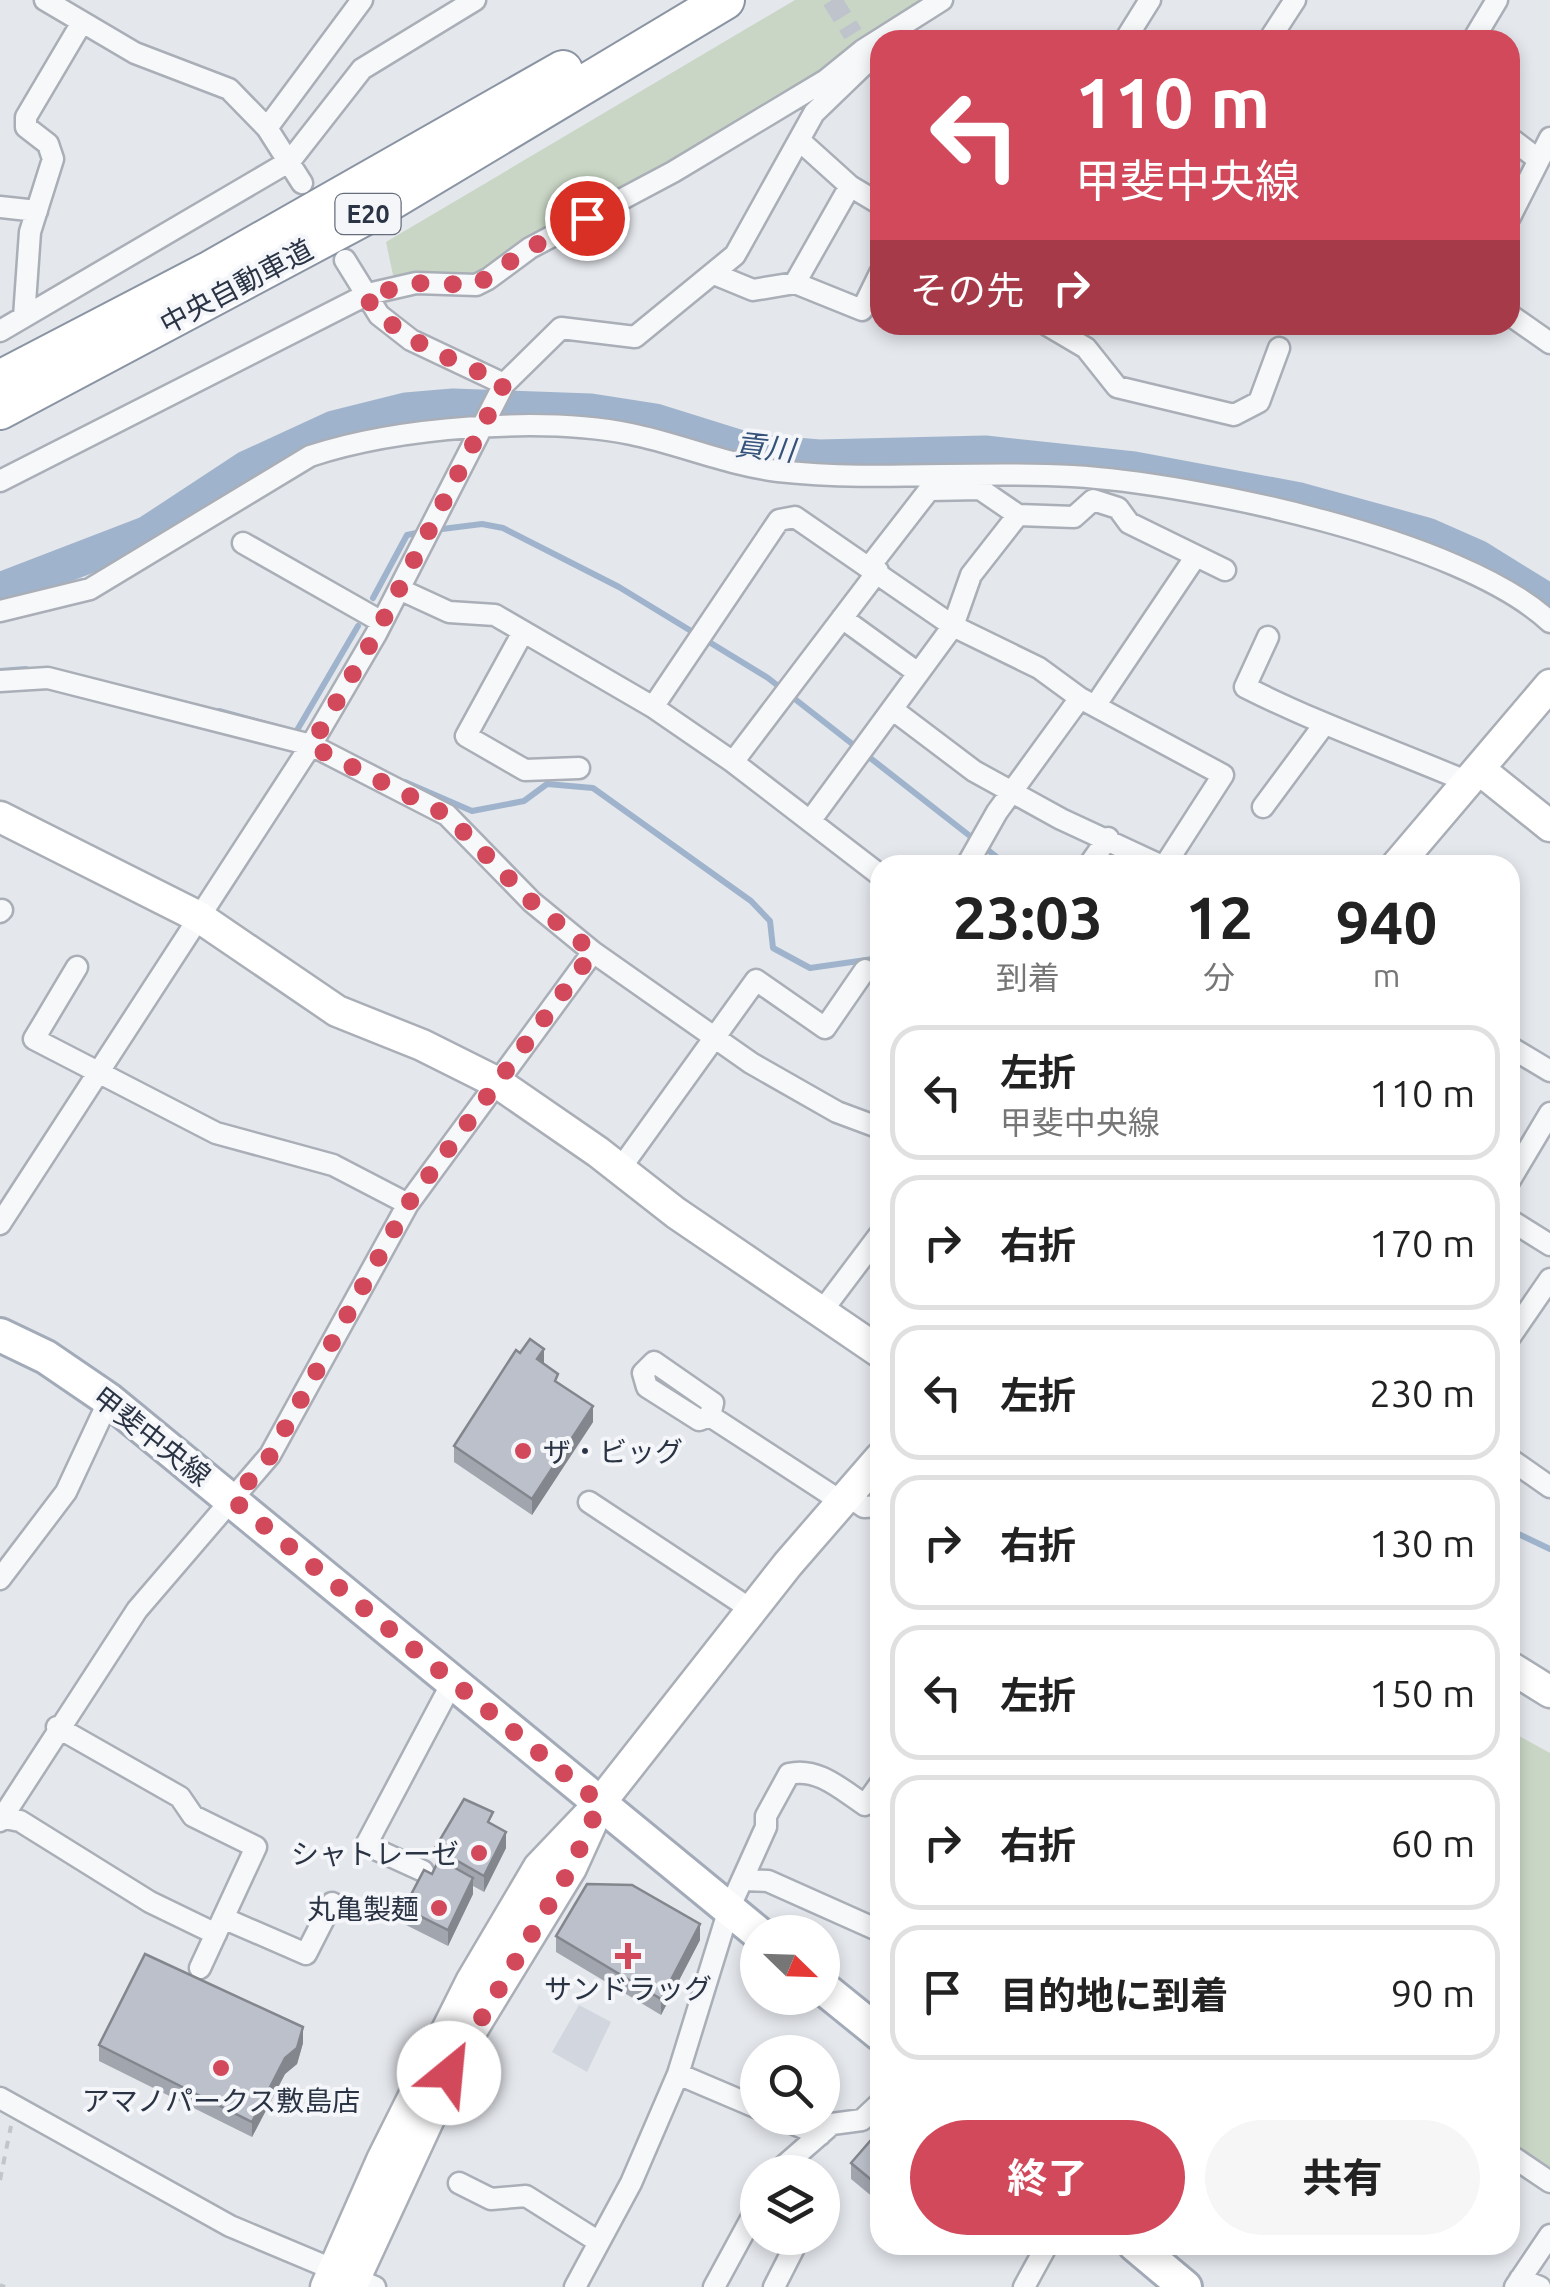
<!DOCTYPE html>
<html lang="ja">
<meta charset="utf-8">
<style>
:root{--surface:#fff;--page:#f6f6f6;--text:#222;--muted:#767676;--line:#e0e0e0;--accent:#d1495b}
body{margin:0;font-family:Ubuntu,"Noto Sans JP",sans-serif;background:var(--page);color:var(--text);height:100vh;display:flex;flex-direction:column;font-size:38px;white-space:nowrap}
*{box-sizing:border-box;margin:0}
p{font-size:32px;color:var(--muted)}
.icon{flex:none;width:55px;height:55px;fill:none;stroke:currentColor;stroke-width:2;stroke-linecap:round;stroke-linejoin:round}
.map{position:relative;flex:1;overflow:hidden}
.side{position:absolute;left:870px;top:855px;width:650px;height:1400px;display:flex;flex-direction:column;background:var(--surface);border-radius:30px;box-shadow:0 5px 15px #0003}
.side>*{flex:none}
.hud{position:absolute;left:870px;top:30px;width:650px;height:305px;border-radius:30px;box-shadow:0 5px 15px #0003;background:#d1495b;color:#fff;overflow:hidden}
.needle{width:65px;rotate:113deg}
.fabs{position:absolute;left:740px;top:1915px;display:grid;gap:20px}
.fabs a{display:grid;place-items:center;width:100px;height:100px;border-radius:50%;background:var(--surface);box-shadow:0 5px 15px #0003;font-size:50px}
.pin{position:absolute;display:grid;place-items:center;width:85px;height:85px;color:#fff;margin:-42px;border:5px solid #fff;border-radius:50%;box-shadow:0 2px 10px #0007}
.me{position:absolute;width:110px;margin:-55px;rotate:28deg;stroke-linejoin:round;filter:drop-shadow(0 0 8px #0008)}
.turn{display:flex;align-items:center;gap:35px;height:210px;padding:0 40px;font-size:45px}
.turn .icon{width:130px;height:130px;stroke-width:2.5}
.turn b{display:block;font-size:70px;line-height:85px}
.then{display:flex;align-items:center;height:95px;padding:0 40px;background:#0003;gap:20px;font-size:38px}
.eta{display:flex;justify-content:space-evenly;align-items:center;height:170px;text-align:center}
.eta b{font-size:60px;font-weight:700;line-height:70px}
.action{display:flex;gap:20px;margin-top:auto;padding:20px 40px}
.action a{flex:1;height:115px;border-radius:60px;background:var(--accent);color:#fff;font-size:40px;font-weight:700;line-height:115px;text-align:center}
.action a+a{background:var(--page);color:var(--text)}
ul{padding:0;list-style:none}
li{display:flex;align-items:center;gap:30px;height:135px;margin:0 20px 15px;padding:0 20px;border:5px solid var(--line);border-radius:30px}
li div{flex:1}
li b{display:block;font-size:38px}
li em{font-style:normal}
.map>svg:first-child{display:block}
.built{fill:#d2d6de}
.green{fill:#c9d6c5}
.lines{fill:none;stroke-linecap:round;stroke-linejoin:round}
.stream{stroke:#9fb4cc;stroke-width:6}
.river{stroke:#9fb4cc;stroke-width:35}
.street-tunnel{stroke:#bfc3cb;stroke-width:20;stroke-dasharray:20 10;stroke-linecap:butt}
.street-casing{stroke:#a9aeb7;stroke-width:25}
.secondary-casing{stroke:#a9aeb7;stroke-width:35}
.primary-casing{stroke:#a3abb8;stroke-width:38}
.highway-casing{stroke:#8b94a3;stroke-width:42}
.path{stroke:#c2c5cb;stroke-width:4;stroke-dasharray:8 8;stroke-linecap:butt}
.street{stroke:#f7f8fa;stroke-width:20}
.secondary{stroke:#fff;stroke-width:30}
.primary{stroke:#fff;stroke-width:32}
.highway{stroke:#fff;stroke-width:38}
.wall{fill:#a1a5ae}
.shaded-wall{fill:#83868d}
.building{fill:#bbc0ca;stroke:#83868d;stroke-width:2.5}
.route{stroke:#d1495b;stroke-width:18;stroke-dasharray:0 32.4}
.poi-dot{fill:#d1495b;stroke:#f4f6f9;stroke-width:4}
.labels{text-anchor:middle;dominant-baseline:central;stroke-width:8;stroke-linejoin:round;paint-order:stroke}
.shield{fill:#f4f6f9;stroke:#676e7b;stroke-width:2.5}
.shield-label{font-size:25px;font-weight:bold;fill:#2b3445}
.street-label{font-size:28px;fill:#2b3445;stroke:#f4f6f9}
.poi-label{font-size:28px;fill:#2b3445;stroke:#f4f6f9;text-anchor:end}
.water-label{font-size:30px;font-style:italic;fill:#34527a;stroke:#f4f6f9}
</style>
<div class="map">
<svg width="1550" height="2287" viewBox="0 0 1550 2287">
<rect width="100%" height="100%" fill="#e4e7ec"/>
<path class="built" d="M579,2005L611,2022L587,2072L552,2052Z"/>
<path class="green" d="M795,0H931L808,83L495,266L472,276L393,275L386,242Z
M1510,1731L1550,1753V2173L1510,2145Z"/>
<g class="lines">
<path class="stream" d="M434,530L482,524L503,528L619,587L768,678L1007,865
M373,598L407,535L421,532
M0,671L26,669
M219,711L289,730
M296,732L358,626
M405,782L472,811L524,801L547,784L593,788L751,901L770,921L773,948L810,968L880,958
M1510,1530L1550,1549"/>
<path class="river" d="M0,590L148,533L247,468L334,428L406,410L453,406L591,411L655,421L751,451L819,457L985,453L1134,469L1300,500L1427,535L1477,557L1550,602"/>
<path class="street-tunnel" d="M832,0L853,34"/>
<defs>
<path id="street" d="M45,0L135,53L229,89L267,128L302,183
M1125,40L1150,0
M1269,40L1295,0
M1473,40L1497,0
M267,128L362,0
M1510,138L1539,160
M799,140L850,186L880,204
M0,207L37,211
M1510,217L1550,138
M345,260L379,315L411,340L504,384
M714,274L753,290L795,283L862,310L880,273
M795,283L850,186
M1510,315L1550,343
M24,317L30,232L53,159L48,144L26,127V117L81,24
M1047,325L1086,348L1117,387L1234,415L1259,402L1279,348
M0,331L290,161L362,69L475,0
M0,481L368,294L416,283L476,285L488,279L530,248L673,172L826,80L863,50L942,0
M1018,515L1074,517L1093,500L1118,508L1129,523L1225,570
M243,543L382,622
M399,589L449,612L495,615L653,707L733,762L880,875
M0,611L90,589L310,456C398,427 541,416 631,434C680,444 728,465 778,471C875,482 975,470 1072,476C1193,483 1462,539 1550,622
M842,618L918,673
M523,632L466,736L525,770L579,768
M1268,637L1245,687C1318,724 1393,750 1468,782
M0,681L48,678L311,745L447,815L532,902L593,952L751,1063L837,1112L880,1128
M1095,706L1196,556
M653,707L779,520L795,517L953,626L1039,668L1080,698L1223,775L1165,865
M892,709L974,771L1061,819L1160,865
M733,762L878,571
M1263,807L1323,726
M810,821L953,626L971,575L1018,515L980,489L929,490L870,566
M967,865L997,812L1080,698
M1089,865L1108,838
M0,912L2,910
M77,967L34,1039L216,1133L333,1165L408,1204
M1510,1047L1550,1071
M620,1169L756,980L825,1028L865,970
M1510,1180L1550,1113
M1510,1220L1550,1245
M0,1224L311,745L376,634L504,384L561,328L635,337L735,255L814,113L872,57
M822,1311L880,1234
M1510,1337L1550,1279
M710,1416L713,1403L654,1362L643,1373L647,1387L699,1420L710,1416L842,1502
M1510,1459L1550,1487
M847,1495L864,1507L880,1506
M589,1502L752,1610
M0,1579L66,1492L109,1400
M57,1727L180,1797L193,1816L256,1847L200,1968
M0,1817L20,1821L150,1902L216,1934
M0,1821L137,1610L270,1455L408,1204L593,952
M423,1871L366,1845L454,1679
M742,1880L768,1881L880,1931
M223,1918L306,1954L332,1903
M678,2074L758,2108
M0,2098L230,2226L375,2287
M780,2118L820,2135
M1510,2155L1550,2182
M777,2172L832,2124L862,2120L880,2103
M459,2183L491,2199L526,2196L599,2242
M1520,2279L1540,2287
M575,2287L631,2183L678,2074L729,1909L766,1827V1816L789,1774C818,1767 842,1790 865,1805L880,1784
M714,2287L758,2206
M774,2287L799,2238
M1024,2287L1047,2245
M1515,2287L1550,2235"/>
<path id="secondary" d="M1479,769L1550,826
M0,817L199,917L337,1011L422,1045L498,1083L598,1152L676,1213L880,1352
M1397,865L1550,685
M1510,1667L1550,1692
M326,2287L382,2160L471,1982L539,1867L600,1803L788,1564L880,1458
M351,2287L464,2043L571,1868L591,1824"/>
<path id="primary" d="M0,1335L46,1357L109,1400L758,1933
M822,1987L880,2034
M1135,2245L1185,2287"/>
<path id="highway" d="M0,380L211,270L563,70
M0,410L370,213L725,0"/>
</defs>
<use href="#street" class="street-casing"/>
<use href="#secondary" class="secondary-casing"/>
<use href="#primary" class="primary-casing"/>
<use href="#highway" class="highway-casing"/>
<path class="path" d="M0,2180L11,2126
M0,2285L5,2287"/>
<use href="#street" class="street"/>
<use href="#secondary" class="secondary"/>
<use href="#primary" class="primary"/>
<use href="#highway" class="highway"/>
</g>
<path class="wall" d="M544,1364L558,1384L593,1422L532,1515L454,1462V1446Z
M493,1825L506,1848L484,1892L473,1886V1894L448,1946L404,1924V1908L432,1874L436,1865L435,1864V1848Z
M556,1936L700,1940L661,2015L556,1952Z
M303,2043L297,2064L285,2074L252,2137L99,2061V2045Z
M880,2147V2203L851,2179V2163Z"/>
<path class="shaded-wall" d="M544,1349V1365L537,1359Z
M593,1406V1422L532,1515V1499Z
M506,1832V1848L484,1892V1876Z
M473,1878V1894L448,1946V1930Z
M700,1924V1940L661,2015V1999Z
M303,2027V2043L297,2064L285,2074L252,2137V2122L285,2058Z"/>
<path class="building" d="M530,1339L544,1349L537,1359L558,1374L555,1381L593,1406L532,1499L454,1446L516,1350L520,1353Z
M464,1799L493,1812L488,1822L506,1832L484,1876L435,1848Z
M439,1859L473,1878L448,1930L404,1908L424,1870L432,1874Z
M587,1884L632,1885L700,1924L661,1999L556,1936Z
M145,1954L303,2027L297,2048L285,2058L252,2122L99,2045Z
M871,2140L880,2147V2187L851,2163Z"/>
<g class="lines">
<path class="route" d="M449,2073L571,1868L600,1803L233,1500L270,1456L408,1204L593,952L532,902L447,815L311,746L376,634L504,384C454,358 398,343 365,296L416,283L476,285L530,248L587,218"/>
</g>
<g class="poi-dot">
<circle cx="523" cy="1451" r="10"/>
<circle cx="479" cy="1853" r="10"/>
<circle cx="439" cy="1908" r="10"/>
<path d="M623 1941h10v10h10v10h-10v10h-10v-10h-10v-10h10z"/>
<circle cx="221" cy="2068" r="10"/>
</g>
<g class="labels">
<rect class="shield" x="335.5" y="194" width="65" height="40" rx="8"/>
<g class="shield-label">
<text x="368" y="214">E20</text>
</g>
<g class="street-label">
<text transform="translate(236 286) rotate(-28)">中央自動車道</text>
<text transform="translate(152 1436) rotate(38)">甲斐中央線</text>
</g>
<g class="poi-label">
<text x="543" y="1451" text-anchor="start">ザ・ビッグ</text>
<text x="459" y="1853">シャトレーゼ</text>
<text x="419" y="1908">丸亀製麺</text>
<text x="628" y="1988" text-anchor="middle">サンドラッグ</text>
<text x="221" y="2100" text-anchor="middle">アマノパークス敷島店</text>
</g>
<g class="water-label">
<text transform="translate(765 447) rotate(6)">貢川</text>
</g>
</g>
</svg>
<div class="fabs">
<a><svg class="needle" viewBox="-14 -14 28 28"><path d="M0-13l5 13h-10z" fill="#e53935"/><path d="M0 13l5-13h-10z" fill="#767676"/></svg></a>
<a><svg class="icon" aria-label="search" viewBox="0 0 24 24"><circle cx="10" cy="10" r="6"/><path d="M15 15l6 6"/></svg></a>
<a><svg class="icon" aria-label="layers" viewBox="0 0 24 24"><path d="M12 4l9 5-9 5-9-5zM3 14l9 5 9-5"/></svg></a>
</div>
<div class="pin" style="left:587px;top:218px;background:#d93025"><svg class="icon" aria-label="arrive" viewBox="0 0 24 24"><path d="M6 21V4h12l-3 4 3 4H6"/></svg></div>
<svg class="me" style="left:449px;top:2073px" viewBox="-20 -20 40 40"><circle r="19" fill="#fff"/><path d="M0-13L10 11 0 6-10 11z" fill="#d1495b"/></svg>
<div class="hud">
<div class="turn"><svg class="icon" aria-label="left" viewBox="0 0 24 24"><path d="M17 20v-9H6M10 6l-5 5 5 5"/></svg><div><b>110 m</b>甲斐中央線</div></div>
<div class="then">その先<svg class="icon" aria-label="right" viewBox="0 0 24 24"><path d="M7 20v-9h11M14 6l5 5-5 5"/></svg></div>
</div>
<section class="side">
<div class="eta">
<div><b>23:03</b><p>到着</p></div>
<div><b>12</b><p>分</p></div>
<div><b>940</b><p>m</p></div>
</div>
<ul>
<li><svg class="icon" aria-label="left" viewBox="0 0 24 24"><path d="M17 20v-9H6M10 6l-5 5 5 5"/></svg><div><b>左折</b><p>甲斐中央線</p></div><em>110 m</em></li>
<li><svg class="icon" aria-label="right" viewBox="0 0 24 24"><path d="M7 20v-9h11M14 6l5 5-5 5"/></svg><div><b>右折</b></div><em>170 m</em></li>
<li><svg class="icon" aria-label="left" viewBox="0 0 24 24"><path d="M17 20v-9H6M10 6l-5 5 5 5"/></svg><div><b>左折</b></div><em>230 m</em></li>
<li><svg class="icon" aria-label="right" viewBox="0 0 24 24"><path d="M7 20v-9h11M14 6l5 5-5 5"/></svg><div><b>右折</b></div><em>130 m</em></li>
<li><svg class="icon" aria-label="left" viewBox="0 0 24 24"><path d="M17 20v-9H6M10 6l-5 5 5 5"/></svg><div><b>左折</b></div><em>150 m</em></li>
<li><svg class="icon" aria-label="right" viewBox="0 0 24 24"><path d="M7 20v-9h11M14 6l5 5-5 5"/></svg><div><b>右折</b></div><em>60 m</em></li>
<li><svg class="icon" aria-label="arrive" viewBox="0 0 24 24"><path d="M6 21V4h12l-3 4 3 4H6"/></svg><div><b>目的地に到着</b></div><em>90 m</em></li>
</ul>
<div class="action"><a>終了</a><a>共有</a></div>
</section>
</div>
